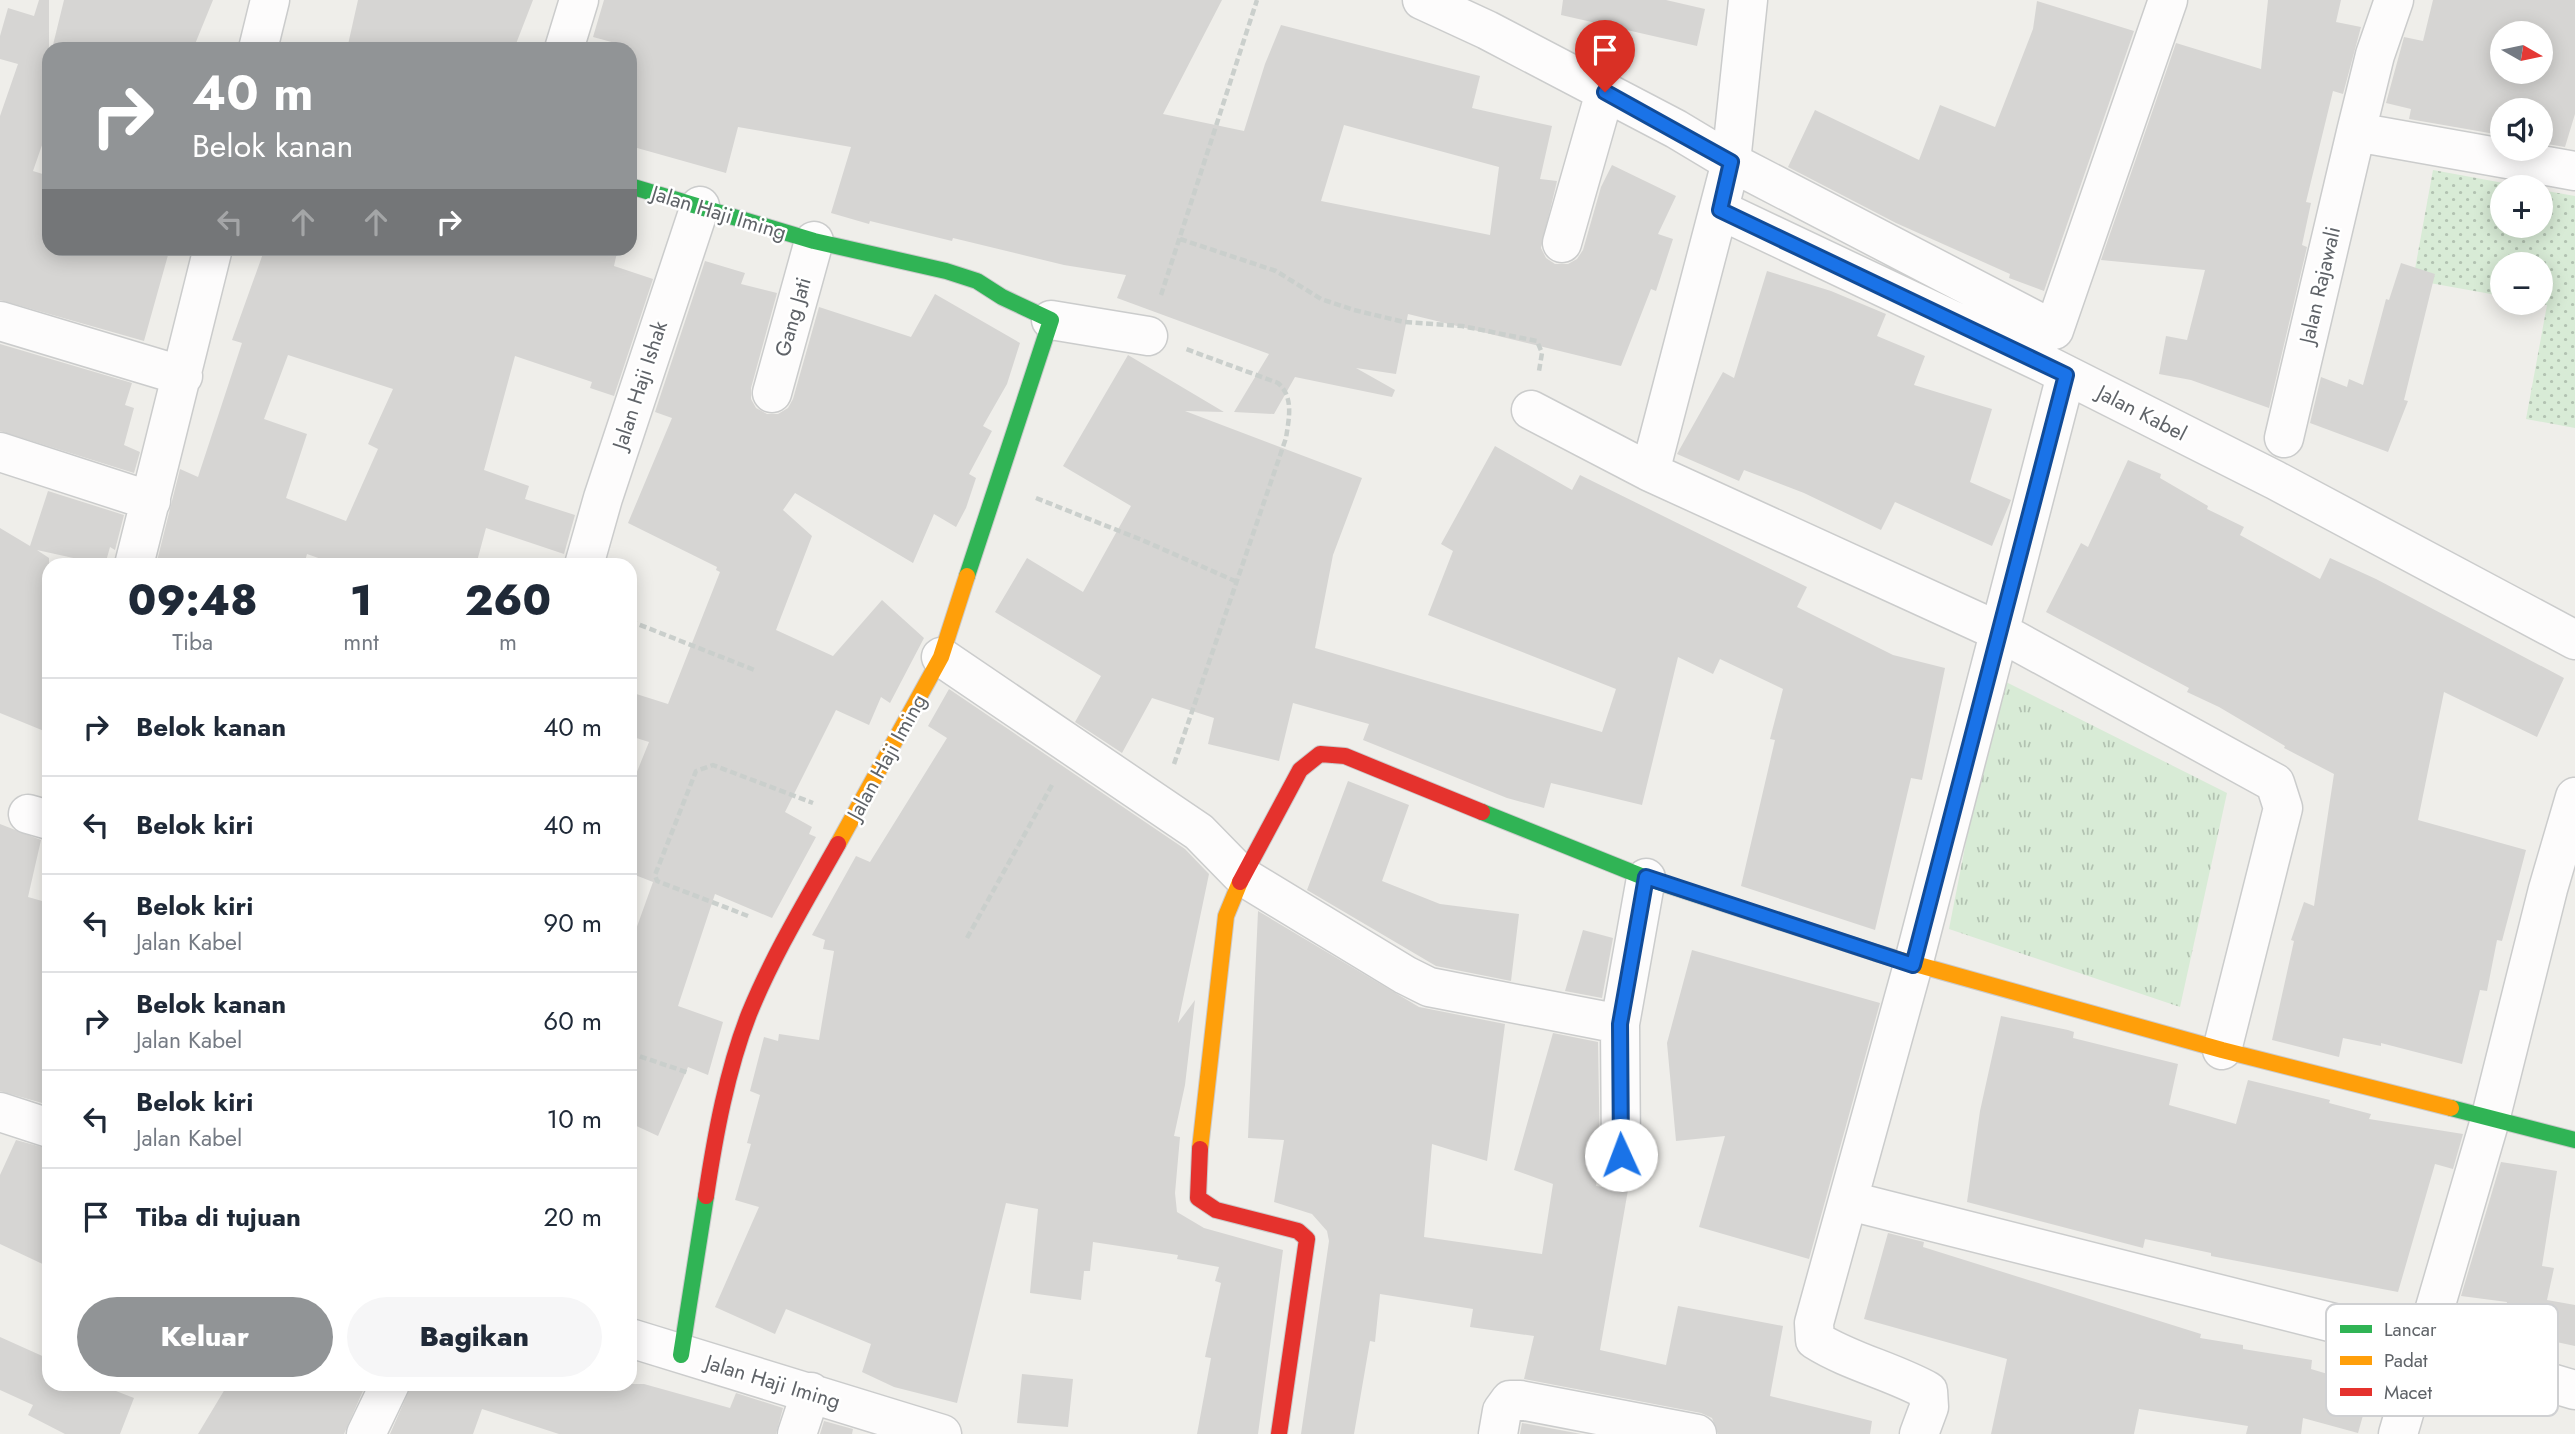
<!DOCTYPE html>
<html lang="id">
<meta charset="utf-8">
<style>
:root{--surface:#fff;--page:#f6f6f7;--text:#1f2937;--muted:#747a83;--line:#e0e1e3;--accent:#919496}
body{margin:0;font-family:Jost,sans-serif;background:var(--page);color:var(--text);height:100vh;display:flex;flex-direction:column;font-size:26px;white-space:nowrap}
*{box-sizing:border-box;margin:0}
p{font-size:23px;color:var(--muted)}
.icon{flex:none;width:38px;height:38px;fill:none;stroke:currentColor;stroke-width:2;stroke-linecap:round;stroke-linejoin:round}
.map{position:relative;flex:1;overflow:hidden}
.sheet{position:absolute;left:42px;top:558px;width:595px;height:833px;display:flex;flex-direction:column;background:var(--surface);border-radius:21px;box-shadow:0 4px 18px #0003}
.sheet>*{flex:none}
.guide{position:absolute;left:42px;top:42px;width:595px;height:214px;border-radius:21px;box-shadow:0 4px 18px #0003;background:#919496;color:#fff;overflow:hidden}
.needle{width:46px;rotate:99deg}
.controls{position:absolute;left:2490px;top:21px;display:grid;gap:14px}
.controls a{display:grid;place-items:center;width:63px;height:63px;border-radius:50%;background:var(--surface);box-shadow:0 4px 18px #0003;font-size:35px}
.pin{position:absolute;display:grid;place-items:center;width:60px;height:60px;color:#fff;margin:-72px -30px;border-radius:50% 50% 50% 0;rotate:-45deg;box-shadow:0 0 7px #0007}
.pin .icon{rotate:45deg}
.me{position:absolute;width:77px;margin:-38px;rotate:358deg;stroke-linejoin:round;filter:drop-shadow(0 0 5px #0008)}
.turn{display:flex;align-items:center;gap:24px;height:147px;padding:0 35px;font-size:32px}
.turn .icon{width:91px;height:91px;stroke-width:2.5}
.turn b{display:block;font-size:49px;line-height:60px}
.lanes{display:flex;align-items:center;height:66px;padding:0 35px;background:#0003;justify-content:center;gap:35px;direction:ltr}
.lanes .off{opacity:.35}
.eta{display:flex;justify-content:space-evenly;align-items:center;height:119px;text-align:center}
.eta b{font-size:42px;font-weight:800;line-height:49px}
.button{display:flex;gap:14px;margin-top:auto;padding:14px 35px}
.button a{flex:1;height:80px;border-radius:42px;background:var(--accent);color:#fff;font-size:28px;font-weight:800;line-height:80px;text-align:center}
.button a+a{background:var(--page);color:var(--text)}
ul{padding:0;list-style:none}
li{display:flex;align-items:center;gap:21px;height:98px;padding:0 35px;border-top:2px solid var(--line)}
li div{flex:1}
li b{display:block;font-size:26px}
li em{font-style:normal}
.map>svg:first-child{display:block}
.grass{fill:url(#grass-tufts)}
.garden{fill:url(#garden-dots)}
.building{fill:#d6d5d3;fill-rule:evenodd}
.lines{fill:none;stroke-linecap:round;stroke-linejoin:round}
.street-casing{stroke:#cbcccc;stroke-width:41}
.fast-casing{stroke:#cacacb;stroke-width:18}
.slow-casing{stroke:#cacacb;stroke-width:18}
.jam-casing{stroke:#cacacb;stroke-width:18}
.path{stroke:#cacfcc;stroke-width:4.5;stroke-dasharray:7 3.5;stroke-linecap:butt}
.street{stroke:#fdfcfc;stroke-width:38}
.fast{stroke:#30b455;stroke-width:16}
.slow{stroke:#ff9f0a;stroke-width:16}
.jam{stroke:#e5322d;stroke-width:16}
.route-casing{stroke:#114b97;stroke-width:18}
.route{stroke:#1a73e8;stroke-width:12}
.labels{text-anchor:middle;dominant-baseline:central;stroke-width:5;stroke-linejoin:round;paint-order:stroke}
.street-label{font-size:21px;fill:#5f6368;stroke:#fff}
.key{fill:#fff;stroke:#cfd0d2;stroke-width:2}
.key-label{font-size:19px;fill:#5f6368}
</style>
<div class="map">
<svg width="2575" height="1434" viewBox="0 0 2575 1434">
<defs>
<pattern id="grass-tufts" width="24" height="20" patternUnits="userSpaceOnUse" patternTransform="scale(1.75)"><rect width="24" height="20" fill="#d8ebd6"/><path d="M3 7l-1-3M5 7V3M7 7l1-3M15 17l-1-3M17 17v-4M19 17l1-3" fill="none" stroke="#b2c2b1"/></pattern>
<pattern id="garden-dots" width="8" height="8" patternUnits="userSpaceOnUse" patternTransform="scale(1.75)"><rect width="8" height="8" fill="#d8ebd6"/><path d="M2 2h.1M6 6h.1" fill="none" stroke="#b2c2b1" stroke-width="1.8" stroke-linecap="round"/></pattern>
</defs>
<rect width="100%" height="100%" fill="#efeeea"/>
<path class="grass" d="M1998,678L2227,793L2180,1007L1949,929Z"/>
<path class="garden" d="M2433,170L2525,187H2502V226H2541V190L2575,196V428L2526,419L2547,305L2538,303H2541V264H2502V296L2413,280Z"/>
<path class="building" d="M39,0H49V125L33,171L49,176V248H170L144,341L0,300V116L18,64L0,59V36L8,8L34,16Z
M64,0H213L193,49H52Z
M358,0H533L514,49H433L399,44L398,49H347Z
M604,0H1222L1163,114L1244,131L1265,64L1281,25L1480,76L1472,108L1552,126L1540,179L1557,181L1541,248L1546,258L1555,264H1568L1577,259L1583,250L1601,187L1612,165L1676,196L1658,234L1673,239L1656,291L1651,289L1621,366L1408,314L1396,374L1356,368L1395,390L1392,397L1295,377L1274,414L1234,412L1269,354L1117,298L1126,275L1064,265L953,238L952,241L870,221L869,224L831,213L851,147L738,127L726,173L630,146V47L593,37ZM1344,125L1499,167L1490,235L1321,201Z
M1563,0H1666L1705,9L1697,46L1561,15Z
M2268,0H2341L2336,22L2361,27L2343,94L2333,91L2306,202L2311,203L2302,245L2307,247L2269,408L2191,380L2159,374L2166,336L2187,340L2205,270L2101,260L2176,43L2261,69Z
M2433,0H2575V114L2565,147L2541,143V110H2502V132L2496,130L2495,134L2409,119L2411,109L2386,103L2404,37L2423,41ZM2502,33H2541V72H2502Z
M2037,1L2134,31L2044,291L2009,278L2010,274L1896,223L1788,167L1815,110L1919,160L1940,105L1995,127L2033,29Z
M265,248H618L614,266L653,279L614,396L590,388L592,382L515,356L484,470L529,486L525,499L575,515L564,554L486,528L476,565H338L307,554L304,565H156L180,469L198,477L242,343L232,340ZM288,355L393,389L368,444L378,449L346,521L286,498L307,434L264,419Z
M705,261L745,273L741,284L777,293L751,388V399L756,408L767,414H778L788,408L793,399L819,307L911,337L935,294L1020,343L1007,384L983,426L992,431L969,474L976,478L966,508L956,527L934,514L913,563L795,493L783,510L812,536L776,630L833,656L882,600L924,638L890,703L881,697L869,725L836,710L785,812L812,827L809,834L816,837L772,918L715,894L678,1006L723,1022L708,1075L688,1067L658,1136L630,1123V946L653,882L630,873V789L649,742L630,736V692L668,704L720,572L716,570L717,567L628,523L672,418L655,412Z
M2401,263L2435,274L2404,400L2408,401L2388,452L2310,423L2321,377L2347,387L2349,379L2363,385L2386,299L2389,300Z
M1767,271L1831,291L1886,314L1877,336L1925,356L1914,385L1992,409L1970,482L2011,500L1992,546L1895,502L1881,530L1804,493L1744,470L1739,481L1677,454L1723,372L1734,378Z
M0,344L132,383L125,405L134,408L124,445L140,452L134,473L0,431Z
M1128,355L1224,412L1185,411L1362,478L1333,555L1315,648L1602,732L1616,689L1428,615L1453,551L1441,544L1495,446L1572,490L1580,475L1807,587L1797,607L1893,655L1945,668L1922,780L1911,778L1875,930L1741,886L1775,740L1770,739L1783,689L1720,659L1713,674L1678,657L1642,805L1551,783L1544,808L1507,798L1363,740L1369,724L1293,703L1279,761L1208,744L1214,718L1152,698L1122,753L1075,722L1101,676L995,612L1027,558L1083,592L1131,506L1063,466Z
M2128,460L2161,474L2160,478L2208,506L2207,509L2244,527L2240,535L2320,579L2330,558L2376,579L2564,678L2537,737L2444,692L2418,820L2526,850L2502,941L2497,940L2487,991L2480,990L2462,1064L2381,1043V1046L2343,1038L2339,1057L2272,1040L2294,941L2291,940L2304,902L2314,906L2334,774L2284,748L2285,746L2219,707L2187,692L2189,688L2046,612L2081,543L2088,547Z
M48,491L124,515L115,550L110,547L105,565L37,550L49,558V733L0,713V528L30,546Z
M949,689L1185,849L1209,874L1178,1023L1195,1000L1185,1085L1174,1136L1180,1137L1175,1193L1177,1212L1204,1228L1283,1250L1258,1434H1197L1211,1358L1205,1357L1221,1283L1215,1281L1219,1267L1177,1259L1178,1255L1093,1242L1090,1271H1084L1081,1300L1030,1293L1038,1209L1006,1203L957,1403L894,1387L862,1372L871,1344L786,1309L775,1334L715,1307L759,1207L735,1200L751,1144L747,1143L760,1095L750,1091L764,1037L778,1041L779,1034L819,1040L834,951L823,949L825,940L812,935L856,856L870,862L947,738L928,726Z
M1348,781L1409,805L1382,881L1440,904L1519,914L1511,981L1436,966L1307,890Z
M0,824L41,840L28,897L49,903V1105L0,1091Z
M1258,911L1419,1007L1505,1024L1487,1161L1432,1144L1424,1237L1542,1254L1553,1184L1514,1170L1553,1033L1598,1042L1600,1160L1596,1186L1628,1190L1600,1350L1666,1365L1678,1306L1783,1326L1770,1396L1872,1421L1870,1434H1718L1712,1418L1701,1413L1524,1379L1534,1336L1470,1327L1473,1309L1380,1294L1375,1342L1370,1341L1354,1434H1301L1329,1241L1327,1231L1312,1214L1274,1202L1284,1140L1248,1138Z
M1583,930L1613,938L1602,998L1565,991Z
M1692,950L1880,1003L1809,1259L1699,1227L1725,1136L1676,1141L1667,1043Z
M2001,1016L2068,1030L2074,1032L2073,1038L2178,1064L2169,1105L2236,1124L2248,1080L2330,1100L2329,1103L2371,1114L2369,1119L2463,1134L2453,1169L2435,1164L2398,1292L2211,1256V1253L2145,1239L2143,1248L1967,1202L1980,1111Z
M16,1140L49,1149V1267L0,1244V1175Z
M2501,1162L2557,1171L2542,1266L2554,1268L2547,1300L2575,1305V1346L2501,1330L2507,1302L2461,1296Z
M1888,1233L1924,1242L1923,1247L2201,1334L2200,1338L2243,1345V1349L2312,1360L2311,1369L2371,1387L2358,1433L2303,1418L2301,1434H2246L2248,1426L2139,1409L2134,1434H1991L2007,1359L1864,1319Z
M0,1337L49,1359V1384H98L134,1398L120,1434H65L28,1415L33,1405L0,1390Z
M1022,1374L1073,1379L1068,1427L1017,1423Z
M228,1384H366L344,1434H198Z
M412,1384H644L730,1408L736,1393L783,1408L776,1434H559L482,1409L473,1434H390Z
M824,1421L853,1429L852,1434H820Z
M1522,1423L1581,1434H1520Z"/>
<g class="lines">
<defs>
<path id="street" d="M1422,0L1487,30L1676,129L1731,162L2054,330L2168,0
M1748,0L1731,162L1650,472L1998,631L2275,783L2283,808L2222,1050
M2394,0L2375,55L2356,132L2575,171
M258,49L270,0
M564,49L579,0
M1720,210L2045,364L2275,480L2575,640
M1562,243L1605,92
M1051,320L1148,336
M0,321L183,376
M772,393L814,241
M1531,410L1650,472
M2284,438L2356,132
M0,452L151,501
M134,565L213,248
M584,565L603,498L700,206
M941,657L1199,832L1242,876L1405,975L1429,987L1620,1024
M28,814L49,820
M0,1112L49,1128
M1621,1155L1620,1024L1646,878
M1850,1201L2425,1346L2575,1390
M630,1338L942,1434
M366,1434L390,1384
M797,1434L811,1392
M1498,1434L1502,1411L1510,1400H1520L1697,1434
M1919,1434L1929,1407L1928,1391C1892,1371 1850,1362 1815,1340L1814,1323L1913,965L2066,375
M2398,1434L2490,1120L2548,889L2575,797"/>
<path id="fast" d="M630,186L814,241L946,271L977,281L1002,297L1051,320L967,576
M1482,812L1646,878L1876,953
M2451,1108L2575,1140
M681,1355L706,1196"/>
<path id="slow" d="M838,844L941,657L967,576
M1876,953L2222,1050L2451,1108
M1200,1149L1226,916L1240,882"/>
<path id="jam" d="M1240,882L1300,770L1320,754L1345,756L1482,812
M1200,1149L1198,1198L1216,1210L1298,1231L1307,1239L1279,1434
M706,1196C715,1136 727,1070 749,1014C773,955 807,899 838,844"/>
</defs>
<use href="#street" class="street-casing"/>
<use href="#fast" class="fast-casing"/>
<use href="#slow" class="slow-casing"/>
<use href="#jam" class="jam-casing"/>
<path class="path" d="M1180,239L1276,271L1321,299L1354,310L1404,322L1462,326L1537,341L1542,353L1539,371
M1161,295L1257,0
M1036,498L1142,540L1235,581
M630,621L757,671
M1174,764L1286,438C1289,418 1294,397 1278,383L1186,349
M748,916L657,881L655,875L696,771L713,765L813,803
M967,938L1052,785
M630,1053L689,1073"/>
<use href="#street" class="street"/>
<use href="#fast" class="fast"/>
<use href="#slow" class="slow"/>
<use href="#jam" class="jam"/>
</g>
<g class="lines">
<defs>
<path id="route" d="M1605,92L1731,162L1720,210L2066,375L1913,965L1646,877L1620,1024L1621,1155"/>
</defs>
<use href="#route" class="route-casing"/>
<use href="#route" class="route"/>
</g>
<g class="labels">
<g class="street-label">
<text transform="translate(719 213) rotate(17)">Jalan Haji Iming</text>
<text transform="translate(2320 285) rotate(-77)">Jalan Rajawali</text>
<text transform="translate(793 317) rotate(-74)">Gang Jati</text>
<text transform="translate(640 385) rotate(-72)">Jalan Haji Ishak</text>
<text transform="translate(2142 413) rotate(27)">Jalan Kabel</text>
<text transform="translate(887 757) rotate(-61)">Jalan Haji Iming</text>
<text transform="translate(773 1382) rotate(17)">Jalan Haji Iming</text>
</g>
</g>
<rect x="2326" y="1304" width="232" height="112" rx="10" class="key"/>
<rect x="2340" y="1325" width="32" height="8" fill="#30b455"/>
<rect x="2340" y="1356" width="32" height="9" fill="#ff9f0a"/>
<rect x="2340" y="1388" width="32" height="8" fill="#e5322d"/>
<g class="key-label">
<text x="2384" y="1336">Lancar</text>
<text x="2384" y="1367">Padat</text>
<text x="2384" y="1399">Macet</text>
</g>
</svg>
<div class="controls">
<a><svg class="needle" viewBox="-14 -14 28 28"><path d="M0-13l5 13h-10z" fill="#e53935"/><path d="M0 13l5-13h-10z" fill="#747a83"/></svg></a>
<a><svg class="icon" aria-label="sound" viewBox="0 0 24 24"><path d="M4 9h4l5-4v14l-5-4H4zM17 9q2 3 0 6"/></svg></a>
<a>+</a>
<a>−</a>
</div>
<div class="pin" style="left:1605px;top:92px;background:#d93025"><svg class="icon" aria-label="arrive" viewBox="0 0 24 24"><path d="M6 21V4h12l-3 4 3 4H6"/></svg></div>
<svg class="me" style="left:1621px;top:1155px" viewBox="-20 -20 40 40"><circle r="19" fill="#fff"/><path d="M0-13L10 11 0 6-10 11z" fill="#1a73e8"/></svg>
<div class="guide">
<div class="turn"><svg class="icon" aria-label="right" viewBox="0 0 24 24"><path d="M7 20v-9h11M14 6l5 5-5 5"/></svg><div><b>40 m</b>Belok kanan</div></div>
<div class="lanes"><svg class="icon off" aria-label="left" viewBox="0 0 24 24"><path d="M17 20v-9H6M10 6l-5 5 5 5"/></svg><svg class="icon off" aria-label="ahead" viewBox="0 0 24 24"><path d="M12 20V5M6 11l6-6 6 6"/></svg><svg class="icon off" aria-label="ahead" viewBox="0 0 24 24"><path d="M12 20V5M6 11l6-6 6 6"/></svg><svg class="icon" aria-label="right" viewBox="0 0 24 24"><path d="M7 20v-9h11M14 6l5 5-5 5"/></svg></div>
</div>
<section class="sheet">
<div class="eta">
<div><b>09:48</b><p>Tiba</p></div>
<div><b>1</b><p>mnt</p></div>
<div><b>260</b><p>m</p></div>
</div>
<ul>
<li><svg class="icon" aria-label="right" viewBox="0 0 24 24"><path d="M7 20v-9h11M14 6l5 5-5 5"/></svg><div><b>Belok kanan</b></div><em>40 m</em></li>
<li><svg class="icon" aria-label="left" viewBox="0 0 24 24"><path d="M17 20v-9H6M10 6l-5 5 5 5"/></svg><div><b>Belok kiri</b></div><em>40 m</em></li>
<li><svg class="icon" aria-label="left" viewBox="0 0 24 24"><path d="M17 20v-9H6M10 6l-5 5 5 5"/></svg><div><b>Belok kiri</b><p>Jalan Kabel</p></div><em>90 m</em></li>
<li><svg class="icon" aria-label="right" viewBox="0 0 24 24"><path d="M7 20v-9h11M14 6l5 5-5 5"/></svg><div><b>Belok kanan</b><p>Jalan Kabel</p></div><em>60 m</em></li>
<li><svg class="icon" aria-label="left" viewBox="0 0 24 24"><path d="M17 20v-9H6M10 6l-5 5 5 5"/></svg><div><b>Belok kiri</b><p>Jalan Kabel</p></div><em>10 m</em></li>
<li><svg class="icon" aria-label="arrive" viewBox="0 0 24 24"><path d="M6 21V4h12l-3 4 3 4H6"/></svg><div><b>Tiba di tujuan</b></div><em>20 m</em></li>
</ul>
<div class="button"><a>Keluar</a><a>Bagikan</a></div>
</section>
</div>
